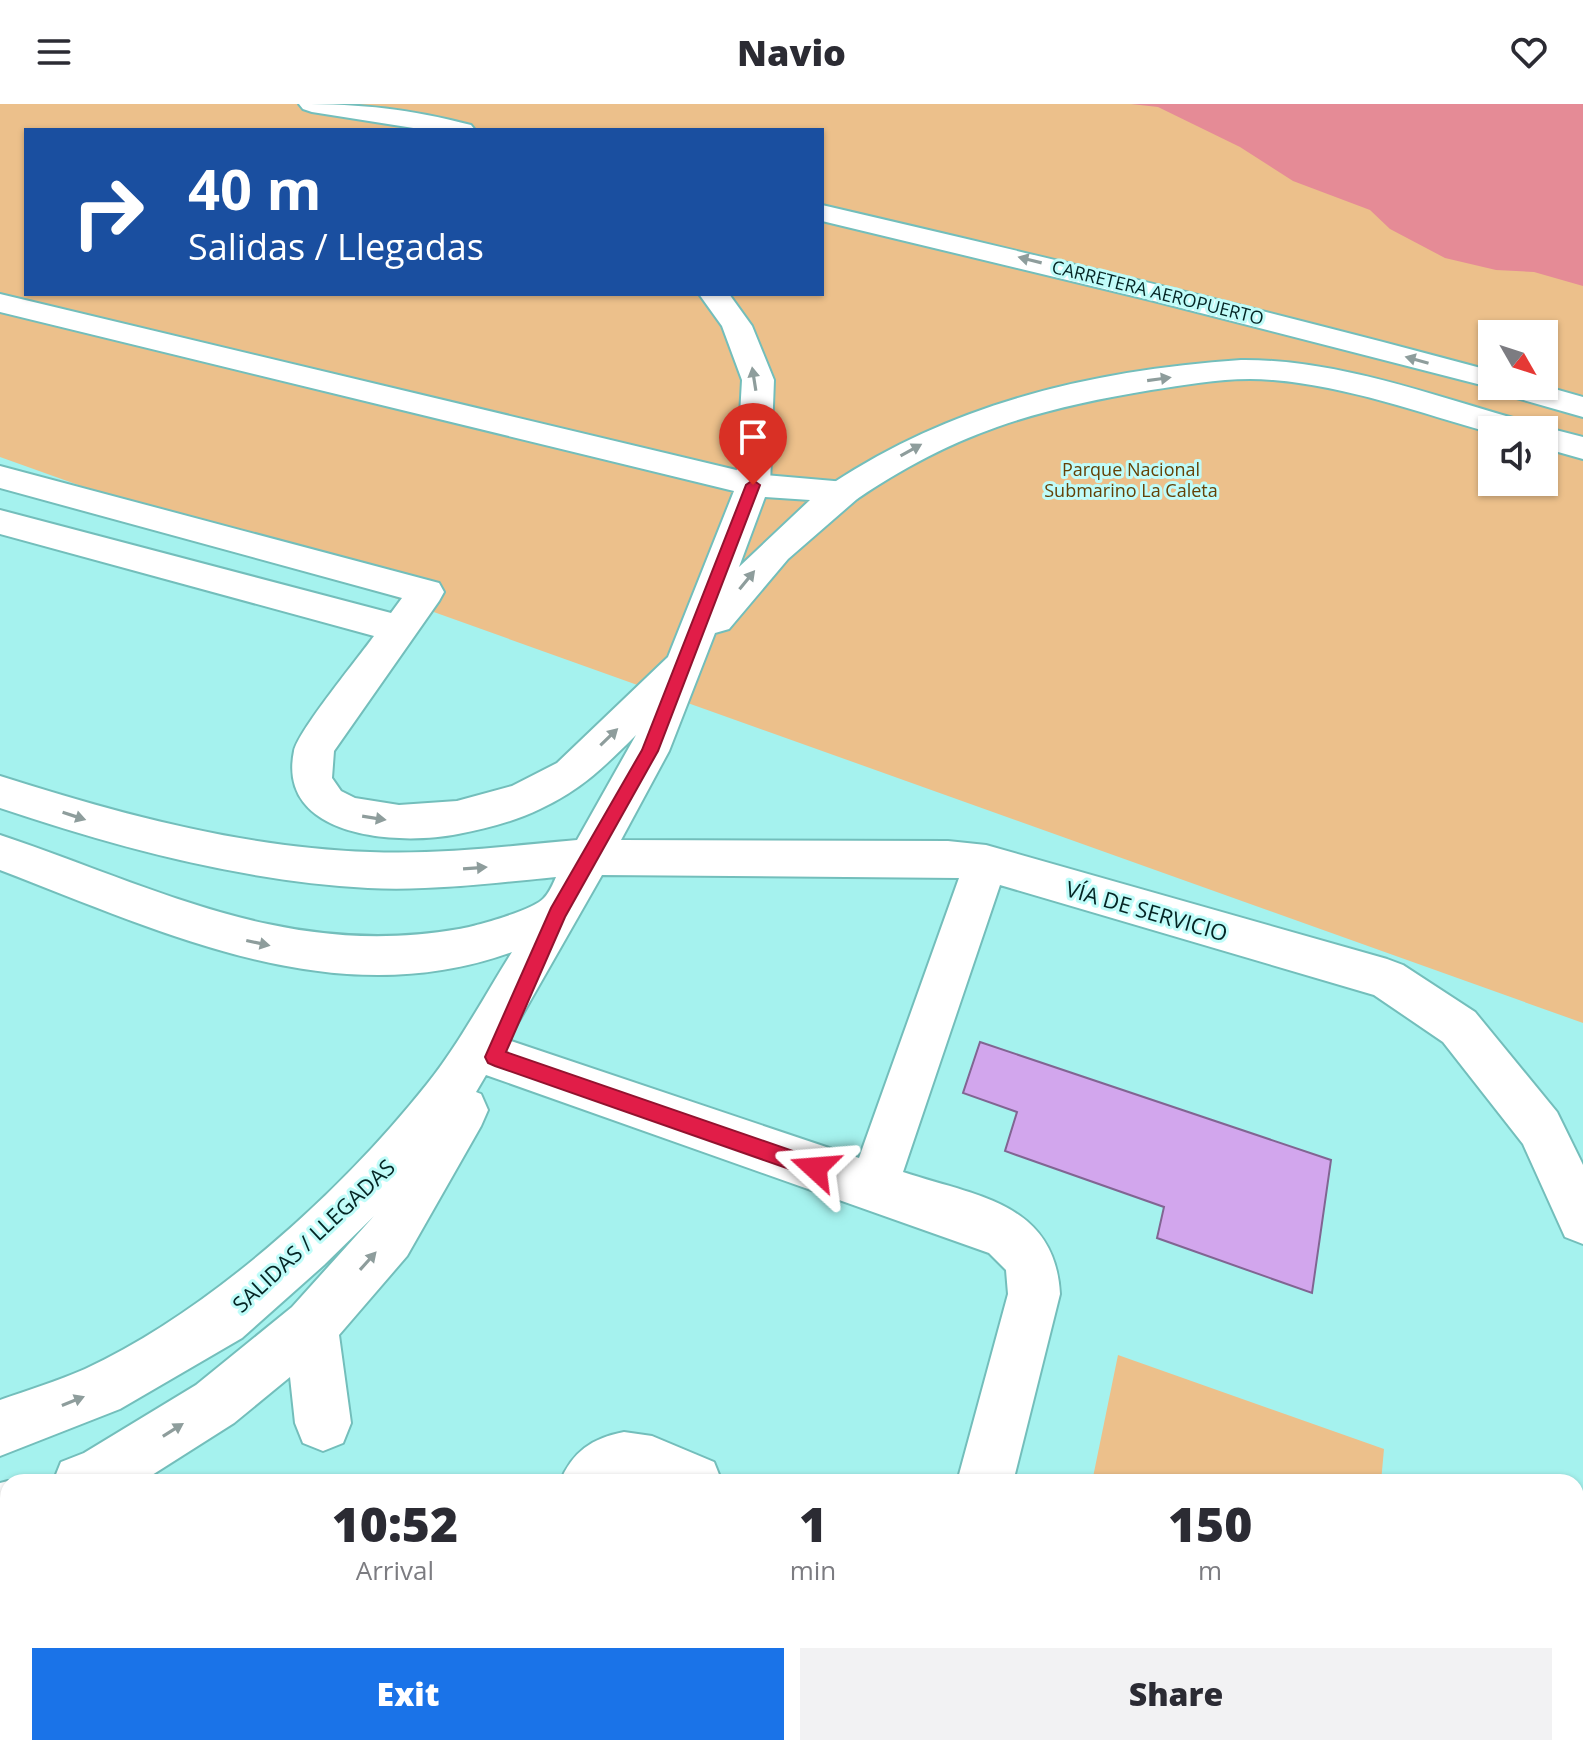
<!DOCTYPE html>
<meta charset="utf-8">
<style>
:root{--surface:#fff;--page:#f2f2f3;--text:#2b2b33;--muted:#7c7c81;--accent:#1a73e8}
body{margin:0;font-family:"Open Sans",sans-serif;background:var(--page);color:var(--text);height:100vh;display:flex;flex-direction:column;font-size:30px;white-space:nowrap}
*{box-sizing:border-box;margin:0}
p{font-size:26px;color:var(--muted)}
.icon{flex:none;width:44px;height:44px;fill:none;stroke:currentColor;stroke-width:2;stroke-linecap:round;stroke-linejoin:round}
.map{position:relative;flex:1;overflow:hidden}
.drawer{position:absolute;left:0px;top:1370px;width:1584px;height:282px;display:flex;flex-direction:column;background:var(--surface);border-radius:24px 24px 0 0;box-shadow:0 2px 6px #0004}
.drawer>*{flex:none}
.top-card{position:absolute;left:24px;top:24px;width:800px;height:168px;border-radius:0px;box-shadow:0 2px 6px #0004;background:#1a4fa0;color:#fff;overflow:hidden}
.needle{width:52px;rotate:129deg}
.buttons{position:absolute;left:1478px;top:216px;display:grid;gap:16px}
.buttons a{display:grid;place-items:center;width:80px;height:80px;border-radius:0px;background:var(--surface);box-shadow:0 2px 6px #0004;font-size:40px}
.pin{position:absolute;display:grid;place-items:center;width:68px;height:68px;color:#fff;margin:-82px -34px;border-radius:50% 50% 50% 0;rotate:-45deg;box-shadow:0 0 8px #0007}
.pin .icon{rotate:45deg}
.me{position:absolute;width:88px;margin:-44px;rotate:289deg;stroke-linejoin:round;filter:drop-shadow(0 0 6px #0008)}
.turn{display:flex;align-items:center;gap:28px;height:168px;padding:0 32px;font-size:36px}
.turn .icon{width:104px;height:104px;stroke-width:2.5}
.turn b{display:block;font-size:56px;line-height:68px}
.eta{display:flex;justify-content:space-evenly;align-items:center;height:136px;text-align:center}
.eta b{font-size:48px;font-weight:800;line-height:56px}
.primary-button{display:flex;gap:16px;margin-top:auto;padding:16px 32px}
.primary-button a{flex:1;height:92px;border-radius:0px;background:var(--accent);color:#fff;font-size:32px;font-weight:800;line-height:92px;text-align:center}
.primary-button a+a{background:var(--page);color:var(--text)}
header{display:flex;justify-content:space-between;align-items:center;height:104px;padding:0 32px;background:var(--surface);font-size:36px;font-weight:800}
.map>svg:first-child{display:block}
.green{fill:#ecc08b;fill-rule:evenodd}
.water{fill:#e58b96}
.building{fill:#d2a6ed;stroke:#816592;stroke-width:2}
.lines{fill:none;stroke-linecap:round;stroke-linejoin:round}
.minor-casing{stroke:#73bebb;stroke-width:4}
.major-casing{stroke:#73bebb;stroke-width:4}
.minor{fill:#fff;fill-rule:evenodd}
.major{fill:#fff;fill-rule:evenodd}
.oneway{fill:#8e9d9c}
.route{fill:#e11d48;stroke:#92132f;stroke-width:2}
.labels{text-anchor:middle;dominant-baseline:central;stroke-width:6;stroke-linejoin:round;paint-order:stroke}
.far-street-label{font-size:18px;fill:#042524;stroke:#c0fcf9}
.far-park-label{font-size:18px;fill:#654106;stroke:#c0fcf9}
.street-label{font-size:22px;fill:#042524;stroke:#c0fcf9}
</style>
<header><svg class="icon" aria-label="menu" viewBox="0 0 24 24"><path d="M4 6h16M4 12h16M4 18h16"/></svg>Navio<svg class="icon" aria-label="heart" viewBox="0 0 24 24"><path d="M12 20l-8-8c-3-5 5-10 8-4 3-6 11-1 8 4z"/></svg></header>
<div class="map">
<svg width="1583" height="1651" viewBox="0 0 1583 1651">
<rect width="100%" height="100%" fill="#a5f2ee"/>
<path class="green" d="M0,0H1583V919L0,353ZM26,26H822V190H26ZM1492,230H1544V282H1492ZM1492,326H1544V378H1492Z
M1118,1251L1384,1345L1381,1378H1092Z"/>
<path class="water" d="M1131,0H1583V182L1534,168L1496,166L1445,154L1390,125L1370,106L1293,77L1240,43L1158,3Z"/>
<path class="building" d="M980,938L1331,1056L1312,1189L1157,1134L1164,1103L1005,1047L1017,1008L963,989Z"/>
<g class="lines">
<defs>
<path id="minor" d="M0,190L753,370L857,379L862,387L857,395L788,455L729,525L715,529L669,647L621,736L948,737L986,741L1387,855L1403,861L1475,908L1557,1008L1583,1061V1140L1565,1133L1523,1040L1443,938L1374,891L1000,781L903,1068C975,1092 1055,1098 1060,1190L1013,1378H957L1008,1190L1006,1166L989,1149L486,971L476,988L481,990L488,1006L481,1022L407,1152L339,1231L351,1319L343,1339L323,1347L303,1339L295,1319L290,1273L234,1319L141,1378H53L61,1358L84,1349L196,1281L292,1203L374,1112L324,1161L242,1234L120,1305L0,1352V1296C28,1286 58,1277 85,1265C210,1207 342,1087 427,980C459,940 485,891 512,848C335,912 165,829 0,766V731C158,784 286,855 459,825C476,822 534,806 544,794C549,789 553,780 556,773C494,779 431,787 368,784C242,777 119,744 0,704V672C119,710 244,744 370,748C439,751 508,742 577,736L636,631C603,664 582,685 540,705C516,717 484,725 458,730C398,742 276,734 294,647C298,627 359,553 374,532L0,430V406L391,509L402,494L0,384V362L439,479L444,488L439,497L334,647L332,674L341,687L355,694L399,701L457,697L512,682L557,659L668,553L734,387L0,208ZM765,393L810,396L739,463ZM602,771L959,774L859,1054L508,936Z
M624,1328L652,1332L714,1358L722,1378H560C572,1348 592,1334 624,1328Z
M8,1377V1435L0,1437V1379Z
M1583,1596V1651H1548L1549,1644H1576V1599Z
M445,1644H508L505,1651H443Z
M834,1644H896L894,1651H832Z"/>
<path id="major" d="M299,0C363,0 409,5 471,21L475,26H426L312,8L303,5Z
M822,101C1046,153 1270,207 1492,267V282H1544L1583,293V313L1499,289L1497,285L1150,196L822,117Z
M699,190H729L752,222L774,276L770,381L765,389L753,392L741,389L736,381L742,276L722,222Z
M1241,256C1338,255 1437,293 1530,319L1534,325L1544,323L1583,333V355L1544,344V326H1492V329C1420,309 1347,282 1273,276C1232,272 1191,280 1151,286C1036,305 954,329 857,395L845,398L833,395L828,387L833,379C956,298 1095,266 1241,256Z"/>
</defs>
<use href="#minor" class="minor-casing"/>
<use href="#major" class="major-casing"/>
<use href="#minor" class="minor"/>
<use href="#major" class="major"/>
</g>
<defs><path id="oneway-solid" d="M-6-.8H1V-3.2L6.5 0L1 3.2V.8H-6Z" transform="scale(2)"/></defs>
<g class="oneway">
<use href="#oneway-solid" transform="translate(1030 156) rotate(-166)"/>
<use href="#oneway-solid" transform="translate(1417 256) rotate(-164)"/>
<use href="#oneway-solid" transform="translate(754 275) rotate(-99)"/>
<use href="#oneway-solid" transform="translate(1159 275) rotate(-8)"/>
<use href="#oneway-solid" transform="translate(911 346) rotate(-29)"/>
<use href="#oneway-solid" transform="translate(747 476) rotate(-51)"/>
<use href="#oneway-solid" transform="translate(609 633) rotate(-44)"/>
<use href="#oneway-solid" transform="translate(74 712) rotate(18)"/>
<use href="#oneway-solid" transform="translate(374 714) rotate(9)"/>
<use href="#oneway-solid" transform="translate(475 764) rotate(-4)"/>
<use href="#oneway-solid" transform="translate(258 839) rotate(12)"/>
<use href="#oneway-solid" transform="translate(368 1157) rotate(-48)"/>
<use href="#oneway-solid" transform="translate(73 1297) rotate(-22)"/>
<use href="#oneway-solid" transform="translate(173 1326) rotate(-32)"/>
</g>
<path class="route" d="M753,376L760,381L658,647L565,813L506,948L822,1057L825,1064L822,1071L815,1074L495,962L488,959L485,953L551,804L642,646L746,381Z"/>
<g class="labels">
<g class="far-street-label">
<text transform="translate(1158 188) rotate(14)">CARRETERA AEROPUERTO</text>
</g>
<g class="far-park-label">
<text x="1131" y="365">Parque Nacional<tspan x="1131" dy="21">Submarino La Caleta</tspan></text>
</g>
<g class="street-label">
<text transform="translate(1147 806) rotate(16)">VÍA DE SERVICIO</text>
<text transform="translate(313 1131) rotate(-43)">SALIDAS / LLEGADAS</text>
</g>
</g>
</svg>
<div class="buttons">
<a><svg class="needle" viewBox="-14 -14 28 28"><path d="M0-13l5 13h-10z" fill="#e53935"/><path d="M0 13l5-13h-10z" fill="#7c7c81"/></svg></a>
<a><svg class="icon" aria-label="sound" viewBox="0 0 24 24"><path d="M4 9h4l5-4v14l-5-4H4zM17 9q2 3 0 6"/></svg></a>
</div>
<div class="pin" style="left:753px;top:381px;background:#d93025"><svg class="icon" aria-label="arrive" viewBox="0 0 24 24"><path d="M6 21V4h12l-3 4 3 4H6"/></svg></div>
<svg class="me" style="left:815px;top:1064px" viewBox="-20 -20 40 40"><path d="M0-17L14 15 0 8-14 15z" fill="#e11d48" stroke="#fff" stroke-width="4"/></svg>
<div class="top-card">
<div class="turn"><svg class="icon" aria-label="right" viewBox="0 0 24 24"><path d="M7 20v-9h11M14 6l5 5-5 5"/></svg><div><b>40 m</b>Salidas / Llegadas</div></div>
</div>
<section class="drawer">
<div class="eta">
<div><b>10:52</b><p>Arrival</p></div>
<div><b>1</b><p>min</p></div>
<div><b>150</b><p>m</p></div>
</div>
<div class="primary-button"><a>Exit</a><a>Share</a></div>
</section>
</div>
